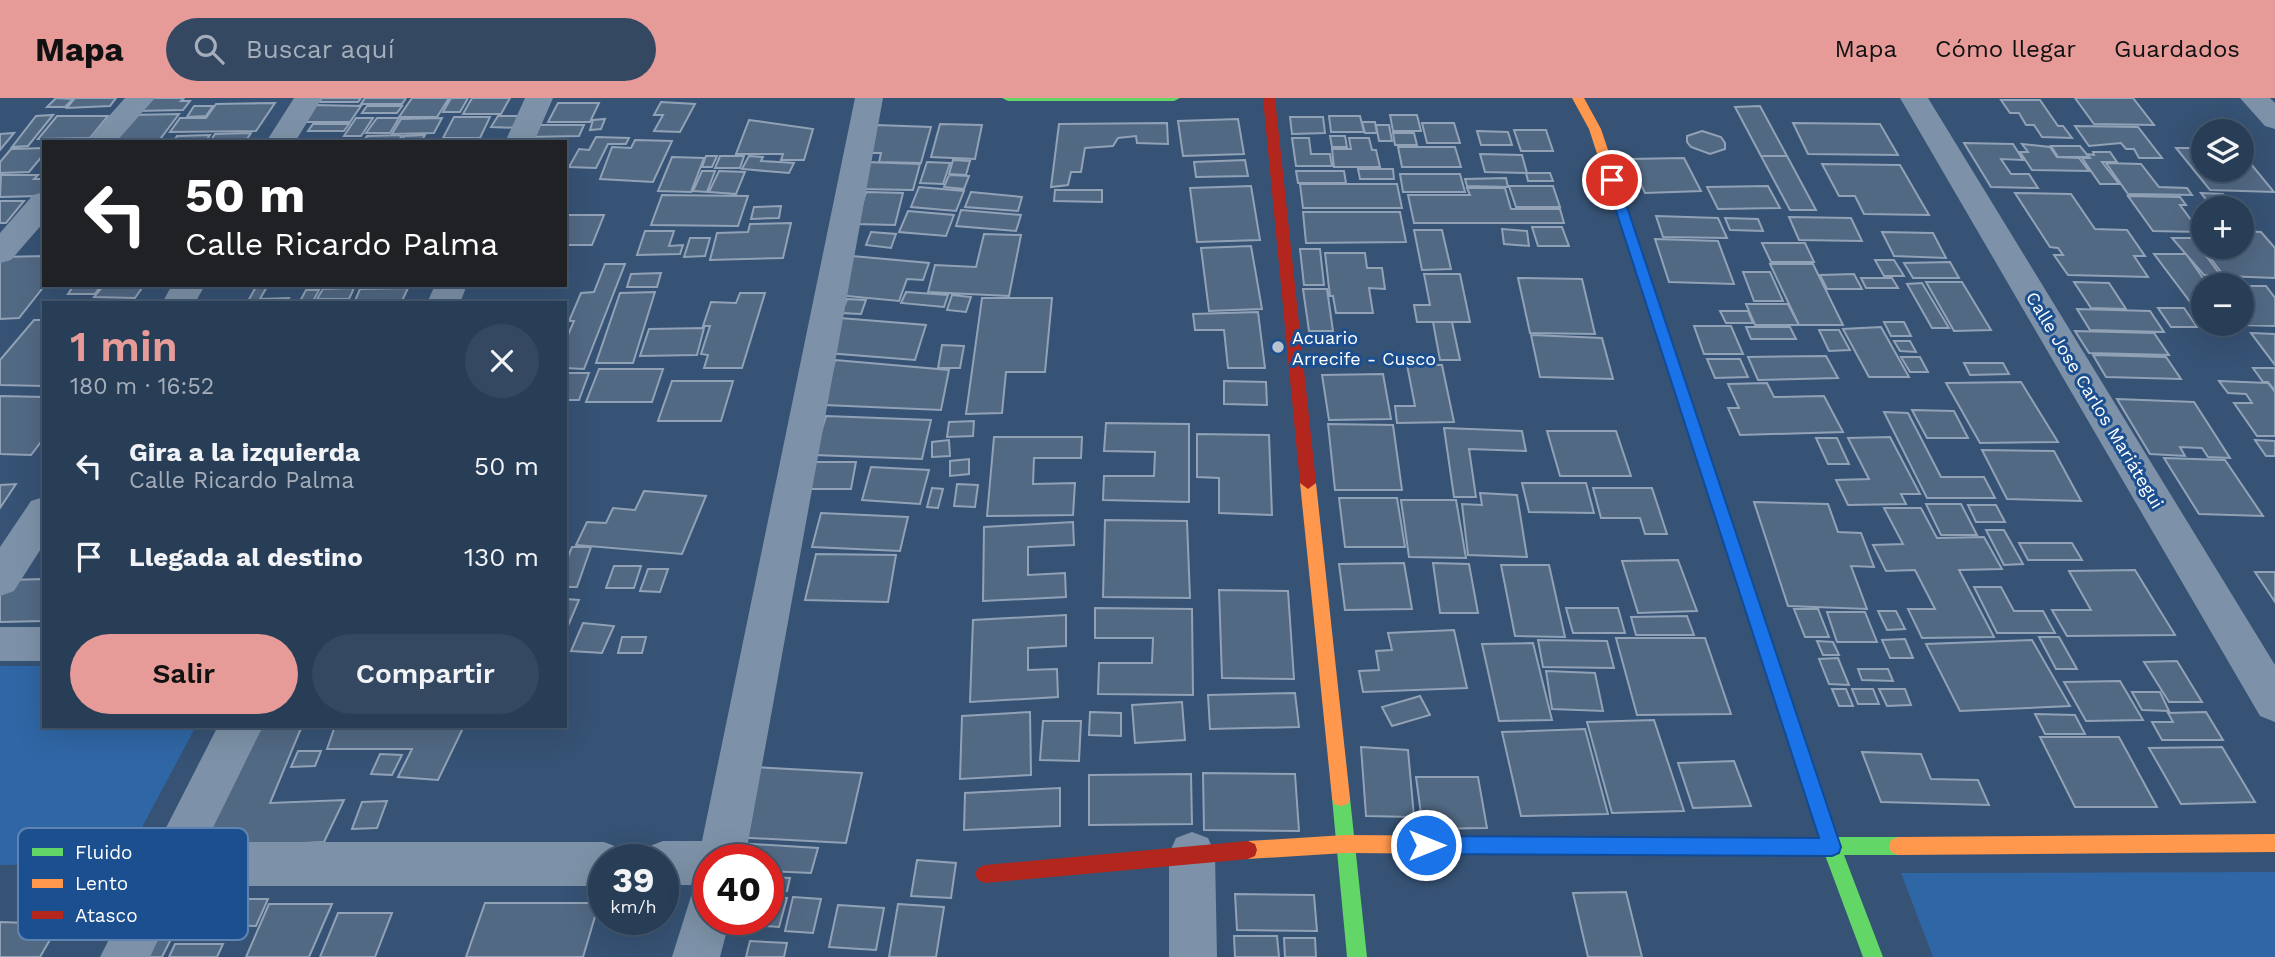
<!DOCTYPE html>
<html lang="es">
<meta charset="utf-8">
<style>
:root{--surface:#283e57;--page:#344961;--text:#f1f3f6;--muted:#a5aeba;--line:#44576d;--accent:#e69b98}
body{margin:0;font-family:"Work Sans",sans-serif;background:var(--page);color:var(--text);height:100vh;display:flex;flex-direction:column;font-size:26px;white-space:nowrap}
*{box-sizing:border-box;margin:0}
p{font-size:23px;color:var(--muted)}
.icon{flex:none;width:38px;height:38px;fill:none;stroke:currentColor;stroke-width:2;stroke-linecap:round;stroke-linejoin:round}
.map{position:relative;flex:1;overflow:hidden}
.side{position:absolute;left:42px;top:203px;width:525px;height:427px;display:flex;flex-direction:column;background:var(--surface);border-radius:0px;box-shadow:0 7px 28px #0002,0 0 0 2px var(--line)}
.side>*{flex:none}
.top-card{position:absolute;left:42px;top:42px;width:525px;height:147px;border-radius:0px;box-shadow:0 7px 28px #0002,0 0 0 2px var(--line);background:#202124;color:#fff;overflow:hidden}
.fabs{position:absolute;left:2191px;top:21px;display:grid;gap:14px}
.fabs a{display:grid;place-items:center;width:63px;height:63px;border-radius:50%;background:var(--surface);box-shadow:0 7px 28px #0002,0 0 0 2px var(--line);font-size:35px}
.speed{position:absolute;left:588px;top:746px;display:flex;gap:14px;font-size:35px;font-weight:700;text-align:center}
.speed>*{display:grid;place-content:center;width:91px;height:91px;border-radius:50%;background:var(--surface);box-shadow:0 7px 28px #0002,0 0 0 2px var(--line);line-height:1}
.speed small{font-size:18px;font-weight:400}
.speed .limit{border:10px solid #d22;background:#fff;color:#111}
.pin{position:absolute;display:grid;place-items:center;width:60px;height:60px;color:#fff;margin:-30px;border:4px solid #fff;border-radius:50%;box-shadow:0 2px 7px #0007}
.me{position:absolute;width:77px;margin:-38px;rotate:90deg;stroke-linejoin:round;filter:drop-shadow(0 0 5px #0008)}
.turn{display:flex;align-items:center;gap:24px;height:147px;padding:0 28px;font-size:32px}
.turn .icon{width:91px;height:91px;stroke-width:2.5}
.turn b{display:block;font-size:49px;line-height:60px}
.round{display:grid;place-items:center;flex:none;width:74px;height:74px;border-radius:37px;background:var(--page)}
.overview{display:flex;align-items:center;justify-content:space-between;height:119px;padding:0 28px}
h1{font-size:42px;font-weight:600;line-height:52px;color:var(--accent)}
.cta{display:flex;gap:14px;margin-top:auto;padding:14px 28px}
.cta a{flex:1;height:80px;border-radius:42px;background:var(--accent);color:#111;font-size:28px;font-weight:600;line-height:80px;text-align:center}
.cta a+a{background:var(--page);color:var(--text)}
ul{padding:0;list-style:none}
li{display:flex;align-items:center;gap:21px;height:91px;padding:0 28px}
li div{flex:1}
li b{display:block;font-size:26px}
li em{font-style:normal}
header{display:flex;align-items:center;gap:42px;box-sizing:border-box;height:98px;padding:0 35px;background:var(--accent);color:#111}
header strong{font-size:33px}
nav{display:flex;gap:38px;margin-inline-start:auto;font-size:24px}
.search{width:490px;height:63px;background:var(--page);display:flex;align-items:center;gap:18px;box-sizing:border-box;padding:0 24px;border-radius:38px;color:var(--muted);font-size:26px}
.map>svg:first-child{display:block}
.green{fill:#2f66a5}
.building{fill:#526984;stroke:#92a2b6;stroke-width:2}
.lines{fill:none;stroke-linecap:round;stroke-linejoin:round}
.street{fill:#7d92a8;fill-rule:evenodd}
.fast{fill:#63d668;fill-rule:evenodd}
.slow{fill:#ff974d;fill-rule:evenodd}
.jam{fill:#b3261e;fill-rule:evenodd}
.route{fill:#1a73e8;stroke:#114b97;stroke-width:2}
.poi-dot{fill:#b9c2ce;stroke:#1b4f8f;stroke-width:2.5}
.labels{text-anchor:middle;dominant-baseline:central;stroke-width:6;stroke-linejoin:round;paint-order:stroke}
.poi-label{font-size:18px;fill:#fff;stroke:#1b4f8f;text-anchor:start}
.street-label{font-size:18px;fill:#fff;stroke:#1b4f8f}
.key{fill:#1b4f8f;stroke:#5f84b1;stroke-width:2}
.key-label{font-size:19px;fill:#fff}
</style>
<header>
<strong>Mapa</strong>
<div class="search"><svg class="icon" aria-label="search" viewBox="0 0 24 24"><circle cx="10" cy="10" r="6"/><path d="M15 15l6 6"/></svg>Buscar aquí</div>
<nav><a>Mapa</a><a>Cómo llegar</a><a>Guardados</a></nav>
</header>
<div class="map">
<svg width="2275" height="859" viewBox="0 0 2275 859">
<rect width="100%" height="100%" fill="#365274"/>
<path class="green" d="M0,568H44V628H196L123,765L0,767Z
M2275,774V859H1933L1901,775Z"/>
<path class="building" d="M56,0L73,1L65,9H47Z
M75,0H116L110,8L67,10Z
M147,0H184L181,3H190L183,12L137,13Z
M322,0H361L358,4H319Z
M365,0H406L402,6H361Z
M412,0H449L437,19H399Z
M451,0H468L460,14H443Z
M472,0H510L501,16H463Z
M2075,0H2133L2154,27L2094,26Z
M2001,2H2040L2058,28H2063L2072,40L2042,39L2034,27H2026L2019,15H2010Z
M661,4L695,6L680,34L654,33L663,17H654Z
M275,5L256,33L170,34L180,20H206L216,6Z
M558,5H599L590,24H548Z
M312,7L361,8L350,24H300Z
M194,8H213L206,18L187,19Z
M367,8H402L397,15H362Z
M1760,8L1787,58H1761L1735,9Z
M179,16L158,44H108L130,17Z
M53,17L28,48L12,49L36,18Z
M1390,17H1417L1421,33H1393Z
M57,18H108L90,40L38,41Z
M498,18H527L521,30L491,29Z
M1329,18H1360L1364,34H1331Z
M454,19H490L480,40H443Z
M1290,19H1323L1325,35L1292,36Z
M356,20H373L361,38H344Z
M377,20H399L390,35H366Z
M442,20L434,35L392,36L401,21Z
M605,21L601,31L590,32L593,22Z
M1238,21L1244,56L1183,58L1178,23Z
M749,22L813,31L804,62H781L783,56H736Z
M1362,24H1375L1377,35H1365Z
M1167,25L1168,46L1137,45L1136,38L1118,40L1113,48L1085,50L1081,74H1071L1068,87L1051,89L1059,26Z
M1422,25H1454L1460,45H1427Z
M1793,25L1880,26L1898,57L1808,56Z
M313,26H349L344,33H308Z
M940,26L982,27L975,61L931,59Z
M535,27H584L579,38L529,39Z
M876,27L931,29L921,65L879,64L881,55H867Z
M1376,27H1389L1392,43H1379Z
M2075,28L2138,29L2162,60H2139L2134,51H2126L2121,45L2089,48Z
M1514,32H1546L1553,53H1521Z
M1477,33L1508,34L1512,47H1481Z
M1702,33L1721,39L1725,45V51L1710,56L1691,49L1687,44V38Z
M14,35L0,52V36Z
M251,35L245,44H210L215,36Z
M1393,35H1414L1417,47H1395Z
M210,37L205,44H173L177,38Z
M402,37L398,44H363L367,38Z
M425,37L421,44H401L404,38Z
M1330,38H1345L1347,49H1332Z
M596,39L629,40L626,46H608L596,70L569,69L579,51L589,52Z
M1292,40H1309L1311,56H1330L1332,68H1296Z
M1349,40H1369L1372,52H1376L1380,69H1334L1332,51H1351Z
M635,42L672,43L653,84L600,81L612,49L631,50Z
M1964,45L2013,46L2023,62L2001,61L2011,76H2029L2038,90L1991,89Z
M2022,46L2050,49L2057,59L2079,60L2089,73L2032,72L2020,54H2028Z
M2051,48H2080L2089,59H2058Z
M1398,49H1455L1461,69H1402Z
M44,50V56L29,74L0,75V64L11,51Z
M2176,50H2203V72H2242V55L2274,94L2210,92Z
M2093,54H2110L2117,64H2102L2119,86H2100L2082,60H2090L2087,56L2094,57Z
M1480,56L1522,57L1527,75L1485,74Z
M706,58H717L712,69H702Z
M720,58H744L740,70H715Z
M749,58L763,59L761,63L794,65L789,75L742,71Z
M1761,58H1787L1816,112H1790Z
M672,59L704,60L691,94L658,93Z
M1684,60L1701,93L1645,95L1629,61Z
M953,62L970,63L966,77L949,76Z
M1245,62L1248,78L1196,79L1194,64Z
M867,64L920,66L913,92L859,91Z
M927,64L950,65L943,86L920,85Z
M2106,65L2141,66L2159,89L2187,90L2192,97L2128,96Z
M1822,66L1900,67L1929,117L1864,116L1855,98H1839Z
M1358,71H1393L1394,81H1360Z
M702,73H715L707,94L693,93Z
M719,73L745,74L736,96L709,94Z
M1296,73H1344L1346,85H1298Z
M1526,75H1550L1553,83H1528Z
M1400,76H1460L1465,94H1403Z
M1,77H38L34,81H44V93L40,98L0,99Z
M949,77L969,78L964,91L944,89Z
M1506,80L1508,89L1467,88L1465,81Z
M1300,86H1397L1402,110H1303Z
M1251,88L1260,142L1197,144L1190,90Z
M1509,88H1553L1560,109H1516Z
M1768,88L1780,110L1718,111L1707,89Z
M919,89L964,93L956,113L911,109Z
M1467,90H1505L1511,111H1560L1564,125H1414L1408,97H1470Z
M1055,92H1102V104L1054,103Z
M866,94L903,95L895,127L856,126Z
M971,94L1022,99L1018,113L965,109Z
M2015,95L2071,96L2095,131L2127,132L2145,158H2134L2148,179L2068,177L2054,157H2063L2058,150L2050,149Z
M2201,95L2223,96L2230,106L2209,105Z
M662,97L748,98L738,128L651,127Z
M2128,98L2180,99L2186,107H2180L2200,134L2153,133Z
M0,103H24L6,125H0Z
M781,108L779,120L751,121L754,109Z
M961,112L1021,117L1016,133L956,128Z
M908,113L954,117L946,138L899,134Z
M1303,114H1400L1406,144L1306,145Z
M565,117H604L592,147H565Z
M1656,118L1718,120L1727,140L1663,139Z
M1789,119L1851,120L1862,143L1799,142Z
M1725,120L1758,121L1763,133L1730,132Z
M791,125L783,160L710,162L717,135L748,134L750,126Z
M1532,129H1562L1569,148H1538Z
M1502,131L1527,133L1529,148L1504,146Z
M1414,132H1442L1451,171L1422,172Z
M645,133H674L669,148L683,147L680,156L637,157Z
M2242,133L2261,134L2275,150V180L2224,178L2193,137L2203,138V149H2242Z
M871,134L896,136L891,150L866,147Z
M1882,134L1933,135L1946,160L1894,158Z
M984,136L1021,137L1009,198L928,194L935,167L976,169Z
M690,140H710L705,158L684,159Z
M2172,140H2193L2221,178L2204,177Z
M1655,141L1718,143L1734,186L1669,184Z
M1762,145H1805L1814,164H1771Z
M1251,148L1262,211L1209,213L1201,150Z
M1300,151H1320L1324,187H1304Z
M1325,155H1365L1367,170H1382L1385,191L1369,190L1373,215H1336L1333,198H1330Z
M2154,156H2186L2205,183L2236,184L2238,187H2203V221Z
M44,158L45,187L19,220L0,221V159Z
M852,158L929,165L923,182L907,181L899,203L836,197Z
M1875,162H1894L1904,178H1884Z
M1950,164L1959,180H1913L1904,165Z
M605,166H625L584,271L565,270V244L574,223H569L581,195L594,194Z
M1770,166H1813L1843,227H1799Z
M1743,174H1770L1783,203H1754Z
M661,175L657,189H627L631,176Z
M1424,176H1460L1470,224H1417L1414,207H1430Z
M1854,176L1862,191H1827L1820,177Z
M1518,180L1582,181L1595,236L1530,235Z
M1861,180H1892L1898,190H1866Z
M1926,184H1962L1991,232L1954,233Z
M2074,184L2109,185L2126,211L2091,210Z
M1922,185L1949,230H1932L1907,186Z
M74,187H101L95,196H68Z
M104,187H144L135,200L94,199Z
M257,187H268L260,201L289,200L286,205H247Z
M2242,188H2266L2275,200V228L2207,226H2242Z
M354,190L349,201H317L323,191Z
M408,190L401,205H354L360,191Z
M1303,191H1327L1333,233H1309Z
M306,192H319L312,205H299Z
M655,194L633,265H596L620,195Z
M906,194L948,197L944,209L901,205Z
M740,195H765L742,270H704L708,257L701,256L710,228H703L711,204L736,205Z
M952,197L971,199L966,214L947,212Z
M982,200H1052L1045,274H1006L1002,315L966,316Z
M847,201L866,202L861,216L841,215Z
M1746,206H1788L1799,227H1755Z
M2158,210H2184L2197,229H2171Z
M2077,211L2150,213L2164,234L2090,232Z
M1720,213H1748L1753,225H1726Z
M1258,214L1265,270H1228L1224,232H1195L1193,216Z
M840,220L926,227L915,262L827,255Z
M34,222H44V288L0,287V262Z
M1433,224H1452L1460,262H1440Z
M1884,224H1904L1911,238H1891Z
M1694,228H1731L1743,256H1704Z
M1746,229H1790L1796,241H1751Z
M1881,229L1909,279H1869L1843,231Z
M704,230L697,257L640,258L649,231Z
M1819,232H1839L1850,252L1829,253Z
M2075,233L2154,235L2169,257L2089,255Z
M2251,235L2275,236V267Z
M1531,237L1602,240L1613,281L1540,279Z
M1894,243H1910L1916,254L1900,253Z
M942,247L964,248L960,270H938Z
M2093,257L2166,259L2181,281L2106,279Z
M1826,258L1838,280L1758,282L1748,259Z
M1901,259H1920L1928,274H1910Z
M1707,261H1740L1748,279L1715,280Z
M835,262L949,272L941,312L824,307Z
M1964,265H2003L2009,276L1970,277Z
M1407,267H1442L1454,324L1397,325L1395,308H1415Z
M2253,270H2275V293L2268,284H2263Z
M599,271H663L652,304H586Z
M565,275H589L579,302H565Z
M1383,276L1391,321L1329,322L1322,277Z
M672,283H733L721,323H658Z
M1224,283L1266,284L1267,307L1224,306Z
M2219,283L2268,285L2275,294V338H2257L2234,305H2252L2246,296L2228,295Z
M2021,284L2058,344L1980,345L1946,285Z
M1767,285L1774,299L1824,298L1843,334L1740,337L1728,310H1739L1728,286Z
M0,298L44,299V340L31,357L0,356Z
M2117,301L2194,304L2230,360L2208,359L2202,350L2180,349L2185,358L2150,356Z
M1912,312L1954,313L1968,340H1927Z
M1884,314L1908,315L1941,379H1984L1995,400H1927Z
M826,318L931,322L922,361L814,357Z
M974,323L973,338L947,339L949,324Z
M1106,325L1189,326V404L1103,402L1104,378H1154L1155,354L1104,353Z
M1328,326L1393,327L1402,392H1335Z
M1444,330L1522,333L1526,353L1469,351L1476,399H1454Z
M1547,333H1616L1631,378H1560Z
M1197,336L1269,337L1272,417L1219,415V380L1197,379Z
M994,339H1082L1081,360H1034L1033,386L1075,385L1073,417L987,418Z
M1890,339L1920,396H1901L1906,406L1848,407L1836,382L1869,381L1848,340Z
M1816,340H1837L1849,366H1828Z
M949,342L950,358L932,359V344Z
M2255,342L2275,343V358H2266Z
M1982,352L2054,353L2081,403L2007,401Z
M2164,360L2225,362L2263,418L2199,416Z
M969,361V376L950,378V363Z
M815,364H856L851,391H809Z
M871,369L929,372L920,406L862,402Z
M1522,385H1586L1594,415L1529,414Z
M16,386L0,410V387Z
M957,386L978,387L975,409L954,408Z
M932,390L943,391L938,410L927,409Z
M1593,390H1652L1667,436H1645L1640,420H1601Z
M644,393L706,398L682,456L576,447L587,424L606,425L613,410L635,412Z
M1480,395L1517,397L1527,459L1468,457L1462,406L1482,407Z
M1339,400H1397L1405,449H1345Z
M1401,402H1456L1466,460L1409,459Z
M1754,404L1828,406L1838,434L1861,435L1874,469L1851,468L1867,511L1788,508Z
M1926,406H1961L1977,437H1941Z
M1968,407H1996L2005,424H1976Z
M1884,410H1921L1937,440L1984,439L2002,471L1959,472L1994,539L1922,540L1908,511H1935L1915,472L1886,473L1873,447L1903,446Z
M821,415L908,419L900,453L812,449Z
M1105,422L1187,423L1190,500L1103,499Z
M1073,424L1074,447L1028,449V477L1065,475L1066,499L983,503L984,429Z
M1986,432H2004L2023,466L2004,467Z
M2019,445H2072L2082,462H2028Z
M572,449H591L577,489H565V466Z
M816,456L896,457L888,504L805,502Z
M1678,462L1697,513L1638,515L1622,463Z
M1404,465L1412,511L1345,512L1339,466Z
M1433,465L1469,466L1478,515H1440Z
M1501,467H1549L1565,539L1515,538Z
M614,468H641L634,490H606Z
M648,471H668L660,494L640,493Z
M2135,472L2175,537L2067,538L2052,512H2091L2069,473Z
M2255,474H2275V504Z
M44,481V523L0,524V494L8,482Z
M1974,489H2001L2014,513H2043L2055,535H1997Z
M1219,492L1288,493L1294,581L1222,580Z
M565,501L579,502L565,535Z
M1095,510L1192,511L1193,597L1098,596L1099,565H1152L1153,540H1095Z
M1566,510H1618L1625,535H1573Z
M1794,511H1818L1829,539H1805Z
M1878,513H1896L1905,531L1887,532Z
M1827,514H1865L1877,544H1837Z
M1066,517V548L1028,550V572L1057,571L1058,599L970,604L973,522Z
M1687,518L1694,537H1636L1631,519Z
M583,525L614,528L602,555L571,553Z
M1454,532L1467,590L1363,594L1359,573L1379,572L1376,553L1392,552L1388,535Z
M622,539H646L642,555H618Z
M2039,539H2059L2077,571H2056Z
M1616,540H1705L1731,616L1637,617Z
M1905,541L1913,560H1890L1882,542Z
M1538,542L1607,543L1614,570L1543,569Z
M2032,542L2070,608L1960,613L1926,546Z
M1817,543L1833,544L1839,557H1823Z
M1533,545L1552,622L1499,623L1482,546Z
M1838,560L1849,587L1829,586L1819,561Z
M2177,563L2202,604H2169L2144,564Z
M1858,571H1888L1893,583L1862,582Z
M1546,573L1595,575L1603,613L1552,611Z
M2120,583L2143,622L2086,623L2064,584Z
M1832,591H1846L1853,608H1839Z
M1852,591H1873L1879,606H1858Z
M1879,591H1905L1911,607L1887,608Z
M2132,594H2160L2169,613L2142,612Z
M1295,595L1299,629L1210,631L1208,597Z
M1420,598L1430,617L1392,628L1382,609Z
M1182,604L1185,642L1135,645L1132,607Z
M1030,614L1031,677L960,681L962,618Z
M1090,614L1121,615V638L1089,637Z
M2206,614L2223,642H2162L2152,624H2173L2168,615Z
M2035,616L2075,617L2085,636H2045Z
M1654,622L1684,713L1612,715L1587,624Z
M1043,623H1081L1079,663L1040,662Z
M302,628L270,705L344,702L324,744L201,750L252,632Z
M335,628H464L438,682L398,679L412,651H327Z
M1585,631L1608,716L1521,718L1502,634Z
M2040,639H2119L2157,709H2075Z
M1361,649L1408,652L1414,719L1366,718Z
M2222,649L2255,704L2181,706L2149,650Z
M298,653H321L315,668L291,669Z
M1862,654L1921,656L1931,681L1978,682L1989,707L1881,704Z
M380,656L402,657L392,677L371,676Z
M1734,663L1751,708L1693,710L1678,665Z
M753,669L862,675L846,745L733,739Z
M1203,675L1295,676L1299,733L1204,732Z
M1191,676L1192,726L1089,727V677Z
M1416,679H1478L1487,730L1423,731Z
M1060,690V728L964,732L965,695Z
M387,703L377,730L352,731L362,704Z
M736,745L818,750L811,775L768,773V761H731Z
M917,762L956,765L951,800L911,798Z
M768,779L790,780L787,793L768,792Z
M1626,794L1642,859H1588L1573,795Z
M1235,796L1314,797L1317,833L1237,832Z
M768,799L787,800L779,829L741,826L743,821H768Z
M793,799L821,801L813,835L785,833Z
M238,801H268L256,828L225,827Z
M190,803L162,859H132L160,804Z
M485,805H599L583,859H466Z
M269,806H332L309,859H246Z
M898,806L944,809L936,859H889Z
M838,807L884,810L876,852L829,849Z
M338,815H392L375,859H320Z
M0,824L59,826L40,859H0Z
M1234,838H1277L1279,859H1235Z
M1284,840H1315L1316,859H1285Z
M750,843L787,845L784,859H746Z
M175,846H223L217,859H169Z"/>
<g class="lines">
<path class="street" d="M125,0H155L116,44H86Z
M294,0H322L295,44H266Z
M525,0H553L534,44H505Z
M855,0H883L745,761H709V787H663V761H641L647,749L663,743H702Z
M1900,0H1928L2275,567V624L2260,618Z
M2240,0H2270L2275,5V31L2265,28Z
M44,94V124L11,162L0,165V135L33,97Z
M172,187H205L195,205H162Z
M435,187H467L460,205H427Z
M44,399V446L14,493L0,498V449L31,403Z
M0,529H44V563H0Z
M218,628H263L206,744H604L620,750L625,761H604V788H184L150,859H100Z
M1192,734L1208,740L1215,756L1217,859H1169V756L1176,740Z
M709,788V821H730L720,859H672L692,795Z"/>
<path class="fast" d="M1002,0H1180L1174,3H1008Z
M1734,446L1740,447L1742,452L1838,739H1898L1905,742L1907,748L1905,754L1898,757H1844L1883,859H1863L1825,757H1609L1602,754L1600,748L1602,742L1609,739H1819L1726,452L1728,447Z
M1341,692L1348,694L1350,700L1367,859H1347L1332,700L1334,694Z"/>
<path class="slow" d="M1572,0H1584L1601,31L1742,452L1740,457H1728L1726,452L1589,31Z
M1308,379L1316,385L1350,700L1348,706L1341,708L1334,706L1332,700L1300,385Z
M2275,736V754L1898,757L1891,754L1889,748L1891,742L1898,739Z
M1345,737L1609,739L1616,742L1618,748L1616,754L1609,757L1345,755L1248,761L1241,758L1239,752L1241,746L1248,743Z"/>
<path class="jam" d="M1263,0H1275L1316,385L1308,391L1300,385Z
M1248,743L1255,746L1257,752L1255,758L1248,761L985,785L978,782L975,776L978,770L985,767Z"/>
</g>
<path class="route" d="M1607,79L1618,82L1841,749L1839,755L1832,758L1426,756L1419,753L1416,747L1419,740L1426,738L1819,740L1606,82Z"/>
<circle class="poi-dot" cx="1278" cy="249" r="7"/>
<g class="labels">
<g class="poi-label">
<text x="1292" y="239">Acuario<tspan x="1292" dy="21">Arrecife - Cusco</tspan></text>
</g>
<g class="street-label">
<text transform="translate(2095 302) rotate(59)">Calle Jose Carlos Mariátegui</text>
</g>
</g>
<rect x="18" y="730" width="230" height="112" rx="10" class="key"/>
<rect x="32" y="750" width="31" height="8" fill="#63d668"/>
<rect x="32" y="781" width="31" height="9" fill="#ff974d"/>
<rect x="32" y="813" width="31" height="8" fill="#b3261e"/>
<g class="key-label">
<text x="75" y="761">Fluido</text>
<text x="75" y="792">Lento</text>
<text x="75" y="824">Atasco</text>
</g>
</svg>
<div class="fabs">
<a><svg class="icon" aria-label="layers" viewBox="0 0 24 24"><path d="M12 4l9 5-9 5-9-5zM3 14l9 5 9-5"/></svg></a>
<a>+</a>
<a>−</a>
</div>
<div class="speed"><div>39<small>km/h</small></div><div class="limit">40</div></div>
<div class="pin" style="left:1612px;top:82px;background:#d93025"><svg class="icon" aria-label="arrive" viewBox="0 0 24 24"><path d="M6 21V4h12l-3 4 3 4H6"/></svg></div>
<svg class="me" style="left:1426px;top:747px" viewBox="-20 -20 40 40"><circle r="17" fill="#1a73e8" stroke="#fff" stroke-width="3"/><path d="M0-11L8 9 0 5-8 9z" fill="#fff"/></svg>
<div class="top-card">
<div class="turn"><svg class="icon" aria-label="left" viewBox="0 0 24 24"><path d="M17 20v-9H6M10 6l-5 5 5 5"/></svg><div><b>50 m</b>Calle Ricardo Palma</div></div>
</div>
<section class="side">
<div class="overview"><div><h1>1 min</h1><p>180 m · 16:52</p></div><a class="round"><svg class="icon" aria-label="close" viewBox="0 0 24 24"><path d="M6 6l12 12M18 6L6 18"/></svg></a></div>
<ul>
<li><svg class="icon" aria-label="left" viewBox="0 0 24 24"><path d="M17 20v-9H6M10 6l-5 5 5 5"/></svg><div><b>Gira a la izquierda</b><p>Calle Ricardo Palma</p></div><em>50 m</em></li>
<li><svg class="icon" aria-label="arrive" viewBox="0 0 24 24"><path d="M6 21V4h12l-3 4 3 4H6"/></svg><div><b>Llegada al destino</b></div><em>130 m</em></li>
</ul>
<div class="cta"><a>Salir</a><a>Compartir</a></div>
</section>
</div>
